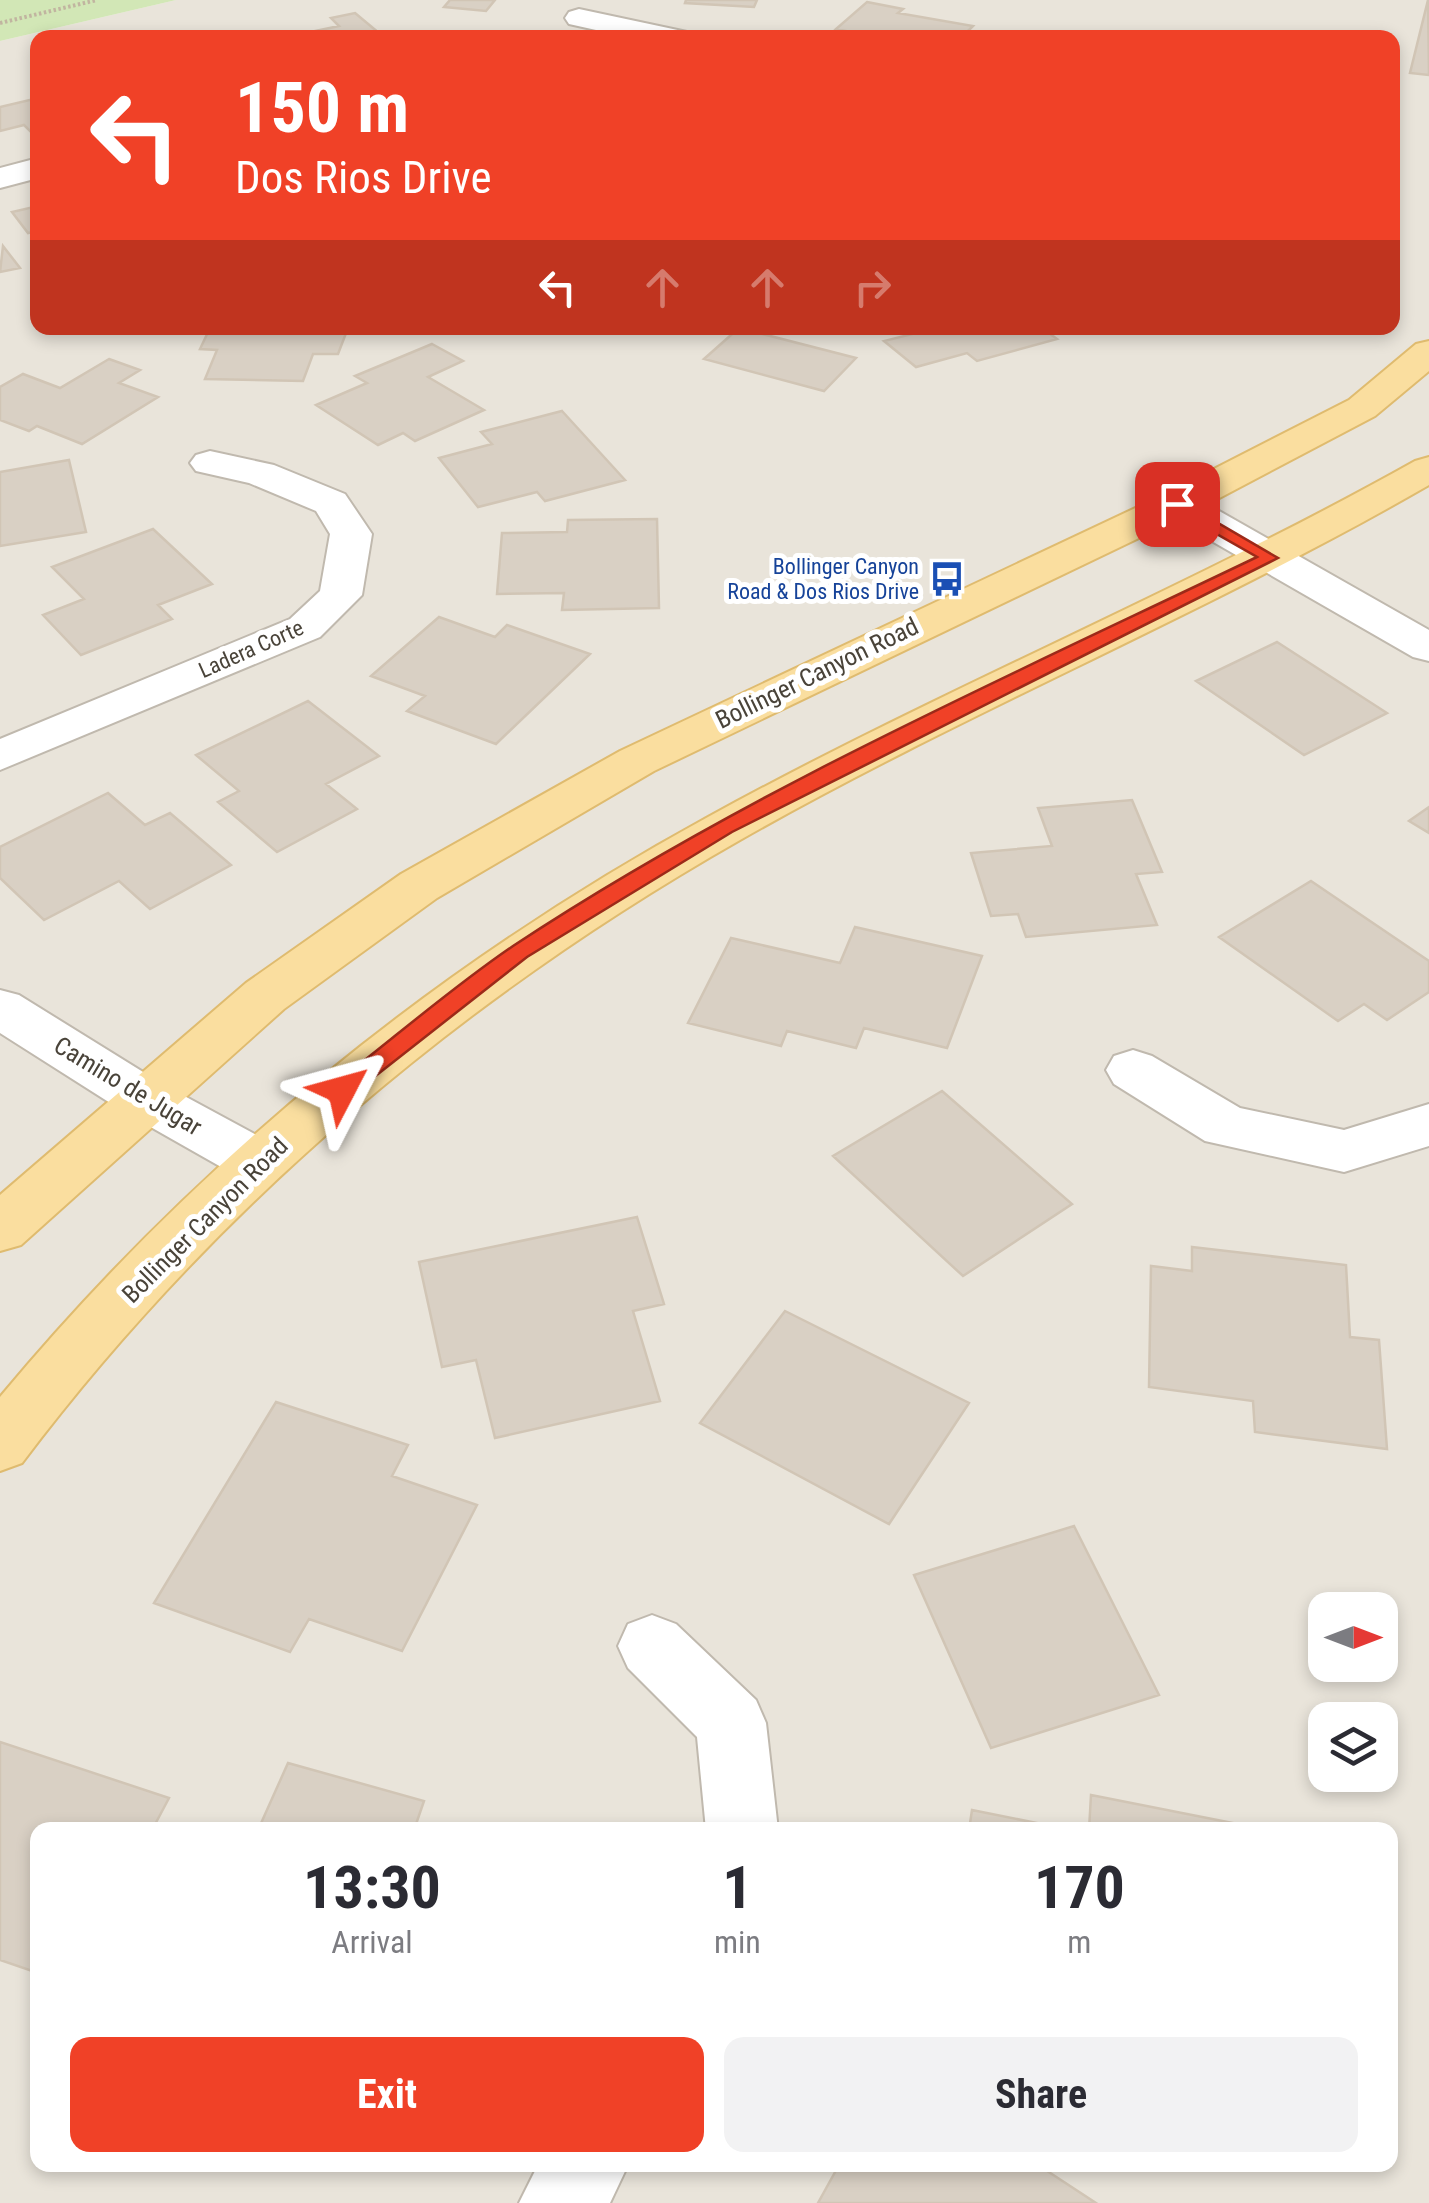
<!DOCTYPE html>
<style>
:root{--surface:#fff;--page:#f2f2f3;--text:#2b2b33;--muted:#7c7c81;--accent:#f04127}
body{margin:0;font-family:"Roboto Condensed",sans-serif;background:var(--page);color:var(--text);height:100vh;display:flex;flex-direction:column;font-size:38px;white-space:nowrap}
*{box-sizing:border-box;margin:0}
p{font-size:32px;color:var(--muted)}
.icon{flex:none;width:55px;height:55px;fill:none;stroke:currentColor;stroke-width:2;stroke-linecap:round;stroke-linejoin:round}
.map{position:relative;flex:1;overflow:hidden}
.sheet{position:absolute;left:30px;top:1822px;width:1368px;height:350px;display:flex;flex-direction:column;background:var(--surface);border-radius:20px;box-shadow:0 5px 15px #0003}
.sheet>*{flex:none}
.hud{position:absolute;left:30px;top:30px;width:1370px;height:305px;border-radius:20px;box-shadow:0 5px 15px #0003;background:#f04127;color:#fff;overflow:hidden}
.needle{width:65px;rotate:90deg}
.buttons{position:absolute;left:1308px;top:1592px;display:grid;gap:20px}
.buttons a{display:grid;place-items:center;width:90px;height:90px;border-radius:20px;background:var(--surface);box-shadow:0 5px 15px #0003;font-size:50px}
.pin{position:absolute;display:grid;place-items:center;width:85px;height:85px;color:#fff;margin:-42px;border-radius:20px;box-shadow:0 5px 15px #0006}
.me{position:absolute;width:110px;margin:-55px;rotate:51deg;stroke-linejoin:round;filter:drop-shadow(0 0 8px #0008)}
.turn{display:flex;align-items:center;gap:35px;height:210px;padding:0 40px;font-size:45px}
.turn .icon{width:130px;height:130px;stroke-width:2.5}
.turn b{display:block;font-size:70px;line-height:85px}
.lanes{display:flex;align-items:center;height:95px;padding:0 40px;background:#0003;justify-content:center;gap:50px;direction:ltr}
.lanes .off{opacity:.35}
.eta{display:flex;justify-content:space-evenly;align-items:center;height:170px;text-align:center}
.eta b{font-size:60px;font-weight:700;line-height:70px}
.cta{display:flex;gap:20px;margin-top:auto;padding:20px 40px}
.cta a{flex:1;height:115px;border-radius:20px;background:var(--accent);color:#fff;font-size:40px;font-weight:700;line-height:115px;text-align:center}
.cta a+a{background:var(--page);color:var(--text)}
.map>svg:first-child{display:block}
.residential{fill:#e9e4da;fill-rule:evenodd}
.green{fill:#d2e7b6}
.building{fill:#d9d0c4;stroke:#d1c5b5;stroke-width:2.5}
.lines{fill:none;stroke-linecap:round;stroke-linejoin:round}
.minor-casing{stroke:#c0b9ae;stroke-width:4}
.major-casing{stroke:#dfbb6f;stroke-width:4}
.path{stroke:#c1b5a0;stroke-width:4;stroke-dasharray:2.5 2.5;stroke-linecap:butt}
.minor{fill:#fff;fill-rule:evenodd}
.major{fill:#fade9f;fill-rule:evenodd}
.route{fill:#f04127;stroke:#9c2a19;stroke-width:2.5}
.labels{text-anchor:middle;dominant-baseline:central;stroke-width:10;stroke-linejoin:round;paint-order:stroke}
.far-transit-label{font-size:22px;fill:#164399;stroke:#fff;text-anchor:end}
.far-street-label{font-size:22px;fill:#494339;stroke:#fff}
.street-label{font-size:25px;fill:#494339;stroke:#fff}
</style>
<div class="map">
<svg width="1429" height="2203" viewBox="0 0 1429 2203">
<rect width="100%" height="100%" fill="#f5f2eb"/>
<path class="residential" d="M176,0H1429V2203H0V41ZM38,38H1392V328H38ZM1325,1610H1380V1665H1325ZM1325,1720H1380V1775H1325ZM38,1830H1390V2165H38Z"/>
<path class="green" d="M0,0H176L0,41Z"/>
<path class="building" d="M450,0H495L486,11L444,7Z
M686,0H757L754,7L685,3Z
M1428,0L1429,75L1410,73Z
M867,2L903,9L898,13L973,26L961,38H880L836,29Z
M355,13L385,38H282L339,26L331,18Z
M38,98V133L33,134L24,125L0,131V107Z
M38,206V231L28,233L12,212Z
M3,246L20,268L0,272Z
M210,328H348L338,354H313L303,381L205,379L217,350L200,349Z
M739,328L856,358L824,391L704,359Z
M936,328H1042L1057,339L977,361L967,353L916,367L884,341Z
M432,344L463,361L428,377L484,410L415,441L403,433L378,445L316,405L367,383L355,376Z
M109,359L140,370L119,383L158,397L82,444L37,426L29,431L0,420V387L23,374L60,388Z
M562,411L625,480L545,501L537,492L478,507L439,458L492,444L481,432Z
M69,460L86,532L0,546V472Z
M657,519L659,608L562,610L564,593L497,594L502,533L567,532L568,520Z
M153,529L212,584L158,605L172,619L81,655L43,615L84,599L52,567Z
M439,617L495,637L507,625L590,654L496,744L407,711L425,696L371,676Z
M1277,642L1387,713L1304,755L1196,681Z
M308,701L379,756L326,784L357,809L277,852L218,802L239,791L196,755Z
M108,793L145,825L170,813L231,865L150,909L119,881L44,920L0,878V847Z
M1132,800L1162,872L1136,874L1157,925L1026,937L1018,914L991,916L971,853L1052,846L1038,808Z
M1429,807V833L1409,821Z
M1311,881L1429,961V992L1387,1020L1364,1004L1338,1021L1219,937Z
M855,927L982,956L947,1048L864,1028L856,1048L787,1031L781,1046L688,1023L731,938L840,963Z
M942,1091L1072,1204L963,1276L833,1156Z
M637,1217L664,1304L633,1311L660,1401L495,1438L476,1360L442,1367L419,1262Z
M1192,1247L1346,1265L1350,1337L1379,1340L1387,1449L1255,1432L1253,1401L1149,1387L1151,1266L1192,1271Z
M785,1311L969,1403L889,1524L700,1423Z
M276,1402L408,1445L392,1476L477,1505L402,1651L309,1619L290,1652L154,1603Z
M1074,1526L1159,1695L991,1748L914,1575Z
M0,1742L169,1798L152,1830H38V1973L0,1960Z
M288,1763L424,1801L414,1830H258Z
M1091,1795L1253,1827V1830H1089Z
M972,1810L1071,1830H969Z
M839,2165H1038L1096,2203H818Z"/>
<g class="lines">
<defs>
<path id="minor" d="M579,9L687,32L691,38H632L569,24L565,18L569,12Z
M38,158V178L0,188V168Z
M210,451L274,465L345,494L372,534L362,595L320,637L0,770V739L290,619L320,591L330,534L316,511L249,483L196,471L190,463L196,455Z
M1177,492L1191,495L1429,630V661L1413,657L1163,513L1157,504L1163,495Z
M0,990L19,995L164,1085L277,1146L285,1161L277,1176L257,1182L237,1176L126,1113L0,1033Z
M1133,1050L1152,1056L1240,1108L1344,1130L1429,1104V1146L1344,1172L1205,1141L1114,1084L1106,1070L1114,1056Z
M652,1615L676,1624L756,1700L766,1723L778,1830H706L697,1737L628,1668L618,1646L628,1624Z
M538,2165H628L610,2203H519Z"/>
<path id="major" d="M1429,341V371L1375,416L1191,513L654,771L437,898L284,1009L21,1245L0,1251V1195L246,983L401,874L620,751L1163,495L1349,400L1416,344Z
M1429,457V485C1205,614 965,712 740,840C462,998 215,1207 22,1463L0,1471V1397C197,1160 437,965 708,817C939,690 1185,590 1415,461Z"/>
</defs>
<use href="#minor" class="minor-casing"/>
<use href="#major" class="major-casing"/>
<path class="path" d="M0,23L97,0"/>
<use href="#minor" class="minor"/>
<use href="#major" class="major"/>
</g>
<path class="route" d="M1177,499L1278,558L732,832L527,957L350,1096H333L330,1090L333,1085C393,1039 451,988 513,946C746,792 1005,678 1257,557L1171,508V500Z"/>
<defs>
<symbol id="bus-bare" viewBox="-9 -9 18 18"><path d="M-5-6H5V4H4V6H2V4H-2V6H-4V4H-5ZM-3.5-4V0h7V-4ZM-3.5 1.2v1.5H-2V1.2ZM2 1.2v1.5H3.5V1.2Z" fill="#1a4fb4" stroke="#fff" stroke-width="2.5" paint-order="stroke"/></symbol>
</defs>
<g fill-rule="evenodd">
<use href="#bus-bare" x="922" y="554" width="50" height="50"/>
</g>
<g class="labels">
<g class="far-transit-label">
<text x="919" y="566">Bollinger Canyon<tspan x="919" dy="25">Road &amp; Dos Rios Drive</tspan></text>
</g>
<g class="far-street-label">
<text transform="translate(251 649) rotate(-24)">Ladera Corte</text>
</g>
<g class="street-label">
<text transform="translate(817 673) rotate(-26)">Bollinger Canyon Road</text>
<text transform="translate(128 1086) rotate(31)">Camino de Jugar</text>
<text transform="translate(205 1220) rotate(-45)">Bollinger Canyon Road</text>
</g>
</g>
</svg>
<div class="buttons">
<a><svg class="needle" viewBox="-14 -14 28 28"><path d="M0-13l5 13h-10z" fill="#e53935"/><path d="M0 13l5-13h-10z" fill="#7c7c81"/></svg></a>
<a><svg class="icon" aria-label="layers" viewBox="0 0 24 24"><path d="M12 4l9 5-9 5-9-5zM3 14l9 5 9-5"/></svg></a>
</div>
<div class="pin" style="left:1177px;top:504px;background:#d93025"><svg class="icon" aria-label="arrive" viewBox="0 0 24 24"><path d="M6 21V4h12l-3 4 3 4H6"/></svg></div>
<svg class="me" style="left:342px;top:1090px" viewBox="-20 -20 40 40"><path d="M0-17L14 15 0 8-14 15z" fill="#f04127" stroke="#fff" stroke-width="4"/></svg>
<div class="hud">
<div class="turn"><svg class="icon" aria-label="left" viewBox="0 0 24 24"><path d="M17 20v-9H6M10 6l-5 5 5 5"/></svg><div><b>150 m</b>Dos Rios Drive</div></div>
<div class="lanes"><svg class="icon" aria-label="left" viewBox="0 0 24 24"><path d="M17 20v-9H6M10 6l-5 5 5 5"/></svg><svg class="icon off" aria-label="ahead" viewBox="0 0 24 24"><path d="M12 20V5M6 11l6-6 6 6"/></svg><svg class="icon off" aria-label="ahead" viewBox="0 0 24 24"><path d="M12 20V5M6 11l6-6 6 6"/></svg><svg class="icon off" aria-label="right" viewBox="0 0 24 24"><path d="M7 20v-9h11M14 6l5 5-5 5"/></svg></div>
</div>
<section class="sheet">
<div class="eta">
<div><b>13:30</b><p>Arrival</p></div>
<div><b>1</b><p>min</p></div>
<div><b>170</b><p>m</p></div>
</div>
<div class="cta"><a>Exit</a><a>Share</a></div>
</section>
</div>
